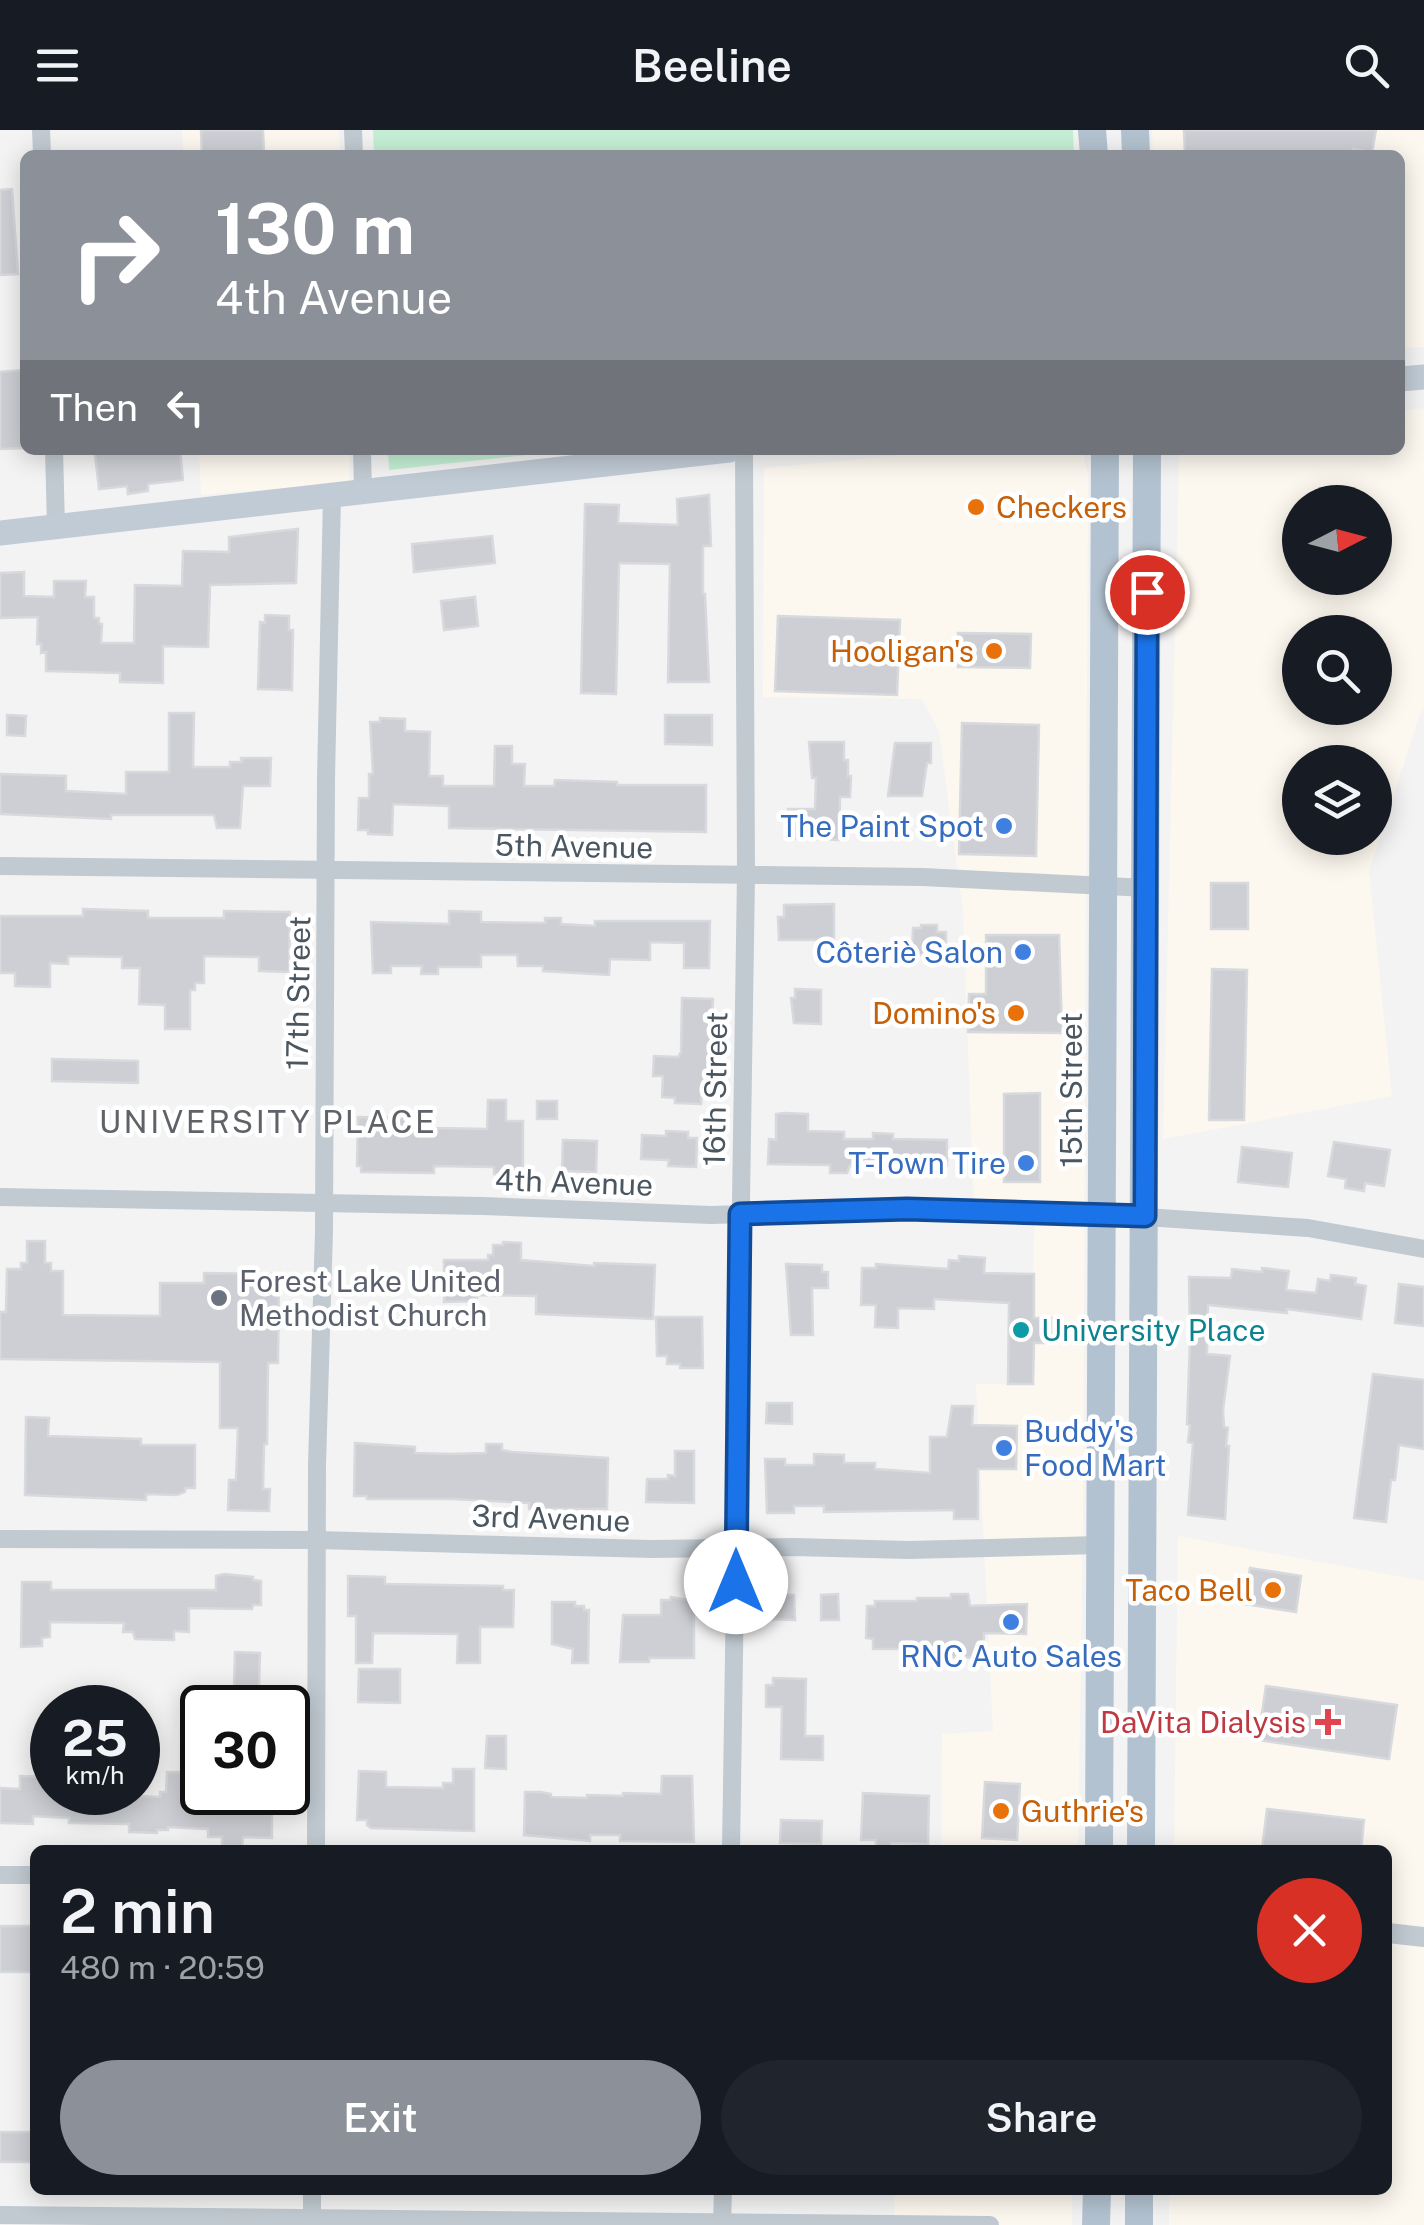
<!DOCTYPE html>
<meta charset="utf-8">
<style>
:root{--surface:#171b24;--page:#20242c;--text:#f1f3f6;--muted:#9ea1a6;--accent:#8c9099}
body{margin:0;font-family:"Public Sans",sans-serif;background:var(--page);color:var(--text);height:100vh;display:flex;flex-direction:column;font-size:38px;white-space:nowrap}
*{box-sizing:border-box;margin:0}
p{font-size:32px;color:var(--muted)}
.icon{flex:none;width:55px;height:55px;fill:none;stroke:currentColor;stroke-width:2;stroke-linecap:round;stroke-linejoin:round}
.map{position:relative;flex:1;overflow:hidden}
.sheet{position:absolute;left:30px;top:1715px;width:1362px;height:350px;display:flex;flex-direction:column;background:var(--surface);border-radius:15px;box-shadow:0 5px 25px #0003}
.sheet>*{flex:none}
.guide{position:absolute;left:20px;top:20px;width:1385px;height:305px;border-radius:15px;box-shadow:0 5px 25px #0003;background:#8c9099;color:#fff;overflow:hidden}
.needle{width:65px;rotate:84deg}
.tools{position:absolute;left:1282px;top:355px;display:grid;gap:20px}
.tools a{display:grid;place-items:center;width:110px;height:110px;border-radius:50%;background:var(--surface);box-shadow:0 5px 25px #0003;font-size:50px}
.speed{position:absolute;left:30px;top:1555px;display:flex;gap:20px;font-size:50px;font-weight:700;text-align:center}
.speed>*{display:grid;place-content:center;width:130px;height:130px;border-radius:50%;background:var(--surface);box-shadow:0 5px 25px #0003;line-height:1}
.speed small{font-size:25px;font-weight:400}
.speed .limit{border:5px solid #111;border-radius:15px;background:#fff;color:#111}
.pin{position:absolute;display:grid;place-items:center;width:85px;height:85px;color:#fff;margin:-42px;border:5px solid #fff;border-radius:50%;box-shadow:0 2px 10px #0007}
.me{position:absolute;width:110px;margin:-55px;rotate:0deg;stroke-linejoin:round;filter:drop-shadow(0 0 8px #0008)}
.turn{display:flex;align-items:center;gap:35px;height:210px;padding:0 30px;font-size:45px}
.turn .icon{width:130px;height:130px;stroke-width:2.5}
.turn b{display:block;font-size:70px;line-height:85px}
.then{display:flex;align-items:center;height:95px;padding:0 30px;background:#0003;gap:20px;font-size:38px}
.round{display:grid;place-items:center;flex:none;width:105px;height:105px;border-radius:52px;background:var(--page)}
.summary{display:flex;align-items:center;justify-content:space-between;height:170px;padding:0 30px}
h1{font-size:60px;font-weight:600;line-height:75px}
.cta{display:flex;gap:20px;margin-top:auto;padding:20px 30px}
.cta a{flex:1;height:115px;border-radius:60px;background:var(--accent);color:#fff;font-size:40px;font-weight:600;line-height:115px;text-align:center}
.cta a+a{background:var(--page);color:var(--text)}
header{display:flex;justify-content:space-between;align-items:center;height:130px;padding:0 30px;background:var(--surface);font-size:45px;font-weight:600}
.map>svg:first-child{display:block}
.commercial{fill:#fcf8ef;fill-rule:evenodd}
.green{fill:#c4efd4}
.building{fill:#cdcfd4;stroke:#d7d9dd;stroke-width:2.5}
.lines{fill:none;stroke-linecap:round;stroke-linejoin:round}
.minor{stroke:#c1cad1;stroke-width:18}
.tertiary{stroke:#c1cad1;stroke-width:20}
.secondary{stroke:#c1cbd5;stroke-width:25}
.primary{stroke:#b3c2d0;stroke-width:28}
.route-casing{stroke:#114b97;stroke-width:25}
.route{stroke:#1a73e8;stroke-width:18}
.food-dot{fill:#e8710a;stroke:#fff;stroke-width:4}
.shop-dot{fill:#3f7fe0;stroke:#fff;stroke-width:4}
.worship-dot{fill:#6b7280;stroke:#fff;stroke-width:4}
.culture-dot{fill:#0f9aa8;stroke:#fff;stroke-width:4}
.health-dot{fill:#e0444e;stroke:#fff;stroke-width:4}
.labels{text-anchor:middle;dominant-baseline:central;stroke-width:9;stroke-linejoin:round;paint-order:stroke}
.food-label{font-size:30px;fill:#c56008;stroke:#fff;text-anchor:end}
.shop-label{font-size:30px;fill:#366cbe;stroke:#fff;text-anchor:end}
.street-label{font-size:30px;fill:#4a5660;stroke:#fff}
.worship-label{font-size:30px;fill:#5b616d;stroke:#fff;text-anchor:start}
.culture-label{font-size:30px;fill:#0d838f;stroke:#fff;text-anchor:start}
.health-label{font-size:30px;fill:#be3a42;stroke:#fff;text-anchor:end}
.neighbourhood-label{font-size:32px;letter-spacing:2.5px;fill:#5f6367;stroke:#fff}
</style>
<header><svg class="icon" aria-label="menu" viewBox="0 0 24 24"><path d="M4 6h16M4 12h16M4 18h16"/></svg>Beeline<svg class="icon" aria-label="search" viewBox="0 0 24 24"><circle cx="10" cy="10" r="6"/><path d="M15 15l6 6"/></svg></header>
<div class="map">
<svg width="1424" height="2095" viewBox="0 0 1424 2095">
<rect width="100%" height="100%" fill="#f4f3f3"/>
<path class="commercial" d="M182,0H339L340,25H183Z
M1152,0H1424V217L1400,218V25H1153Z
M1424,278V579L1420,584L1369,741L1392,966L1163,1009L1179,327L1184,320H1400V281ZM1300,372H1375V448H1300ZM1300,502H1375V578H1300ZM1300,632H1375V708H1300Z
M199,320H349L350,352L201,365Z
M956,320H1082L1088,346L1083,1389L1078,1720H941L942,1604L993,1601L976,1254L1029,1255L1035,1082L974,1080L963,782L939,601L922,569L763,567L764,338Z
M1178,1406L1424,1451V2095H1169V2060H1388V1720H1174Z
M894,2060H1072V2095H894Z"/>
<path class="green" d="M373,0H1073L1074,25H374Z
M388,320H572L389,340Z"/>
<path class="building" d="M201,0H263L264,25H202Z
M1184,0H1376L1372,22L1353,19L1352,25H1185Z
M12,59L18,144L0,145V60Z
M22,240L25,318L0,319V242Z
M126,320H180L183,350L148,354V361L128,364L127,356L99,359L95,324Z
M709,365L711,416H703V464H705L709,552H668L670,434L619,433L616,564L581,563L585,374L619,375L618,393L678,395L677,369Z
M298,399L296,453L210,455L208,517L163,516V553L120,552V543L46,541V522L41,523V514H37L38,487L0,488V443L24,442V466L54,467V451H86L85,467H94V488H99V494H102L101,513H134L135,455L182,456L183,421L229,422V407Z
M492,406L495,433L414,442L412,414Z
M475,467L478,496L444,500L441,471Z
M265,485L289,486V500H293L292,560L258,559L260,492L265,493Z
M778,486L900,490L897,565L775,561Z
M958,503L1031,504L1030,538L958,537Z
M169,583H194L193,637H230V632H242L241,628H271L270,656H243L240,698H217L214,685H111V689L0,684V644L66,646V661L126,664V642H169Z
M7,585L26,586L25,606L7,605Z
M665,585H712V615L665,614Z
M380,588L405,589V601L430,602L429,646H443V656H494L495,616H512V634H525L524,656H554L555,650L617,652V655H706V702L449,698V676L393,674L392,705L368,704V700H358L359,668H369V644H373L370,592H380Z
M962,593L1039,595L1036,726L959,724Z
M809,612H844V630H848V646H851L850,667H840L839,710L787,708L788,679H815L816,648H812Z
M895,613H931V633H927L922,666H888Z
M1211,753H1248V799H1211Z
M834,774V810H779L778,787H784V775Z
M83,779L148,781V788H224V781L290,782L289,842L259,841V827L204,826V853H195V860H190V899H165V875L139,874L140,838H122V827L68,826V834L50,833V857L15,856V843H0V786H83Z
M449,781L481,782V792L545,793V788H561V794L595,796V791H710L709,838H684V813L650,812V830L610,829L609,845L543,841V836H518L517,825H481V837H438V844H421L422,836H391V843H373L371,792L449,794Z
M921,795H937V802H946V825H912L913,798H921Z
M986,805H1059L1062,903L968,902L969,864H986Z
M1212,839L1247,840L1244,990H1209Z
M795,859L821,860V894L794,893L791,868H795Z
M682,868L713,869L707,958H702L701,974L675,973V968L662,967L663,946H653L654,926L678,927L681,922Z
M52,929L138,931V953L52,951Z
M1040,963V1052H1004V964Z
M488,970H506V991H523V1045L494,1044V1037L434,1036V1043L361,1042V1036H357L358,987L411,988V995L435,998L487,999Z
M537,971H557V989H537Z
M784,983L808,984V1001L844,1002V1009H873V1003L893,1004V1009L947,1010V1036L850,1035L847,1043H830V1035L768,1034L769,1009L776,1010V984Z
M666,1001L688,1002V1008H697L696,1037L668,1036L669,1030L641,1029L642,1005L666,1006Z
M563,1010L597,1011L596,1042L562,1041Z
M1334,1012L1390,1020L1384,1056L1365,1053L1364,1061L1345,1058L1346,1049L1328,1046Z
M1242,1017L1292,1023L1288,1057L1238,1052Z
M27,1111H45V1133H51V1141H63V1185L160,1186V1153H204V1143L279,1144L278,1233H268L267,1314H264L263,1359H270L269,1381L228,1380L229,1350H236L238,1298H220V1232L0,1229V1182H6L7,1139H21V1133H27Z
M503,1112L521,1113V1130L594,1136V1133L655,1135L653,1189L536,1184V1166L477,1165V1171L444,1172V1130H488V1125H493V1115H503Z
M959,1126L985,1128L984,1143L1034,1144V1188H1052V1213H1034L1033,1254H1008L1009,1173L934,1169V1179L898,1178V1198L875,1197L876,1175H861L862,1138H876V1134L948,1139L949,1130L959,1131Z
M786,1134L822,1135V1142H828V1158H812L813,1205H791Z
M1262,1138L1289,1141L1286,1160L1316,1163L1318,1149L1330,1151L1331,1145L1356,1148L1355,1154L1366,1156L1361,1189L1287,1179V1183L1208,1175L1207,1224L1230,1226L1223,1280L1224,1297L1228,1298L1226,1316H1229L1225,1389L1188,1385L1193,1313L1188,1312L1190,1295L1187,1294L1190,1212L1189,1147L1231,1148L1232,1139L1262,1142Z
M1399,1154L1424,1157V1196L1395,1193Z
M656,1187H702L703,1238H680V1234H667V1226H657Z
M1373,1244L1424,1250V1319L1399,1315L1395,1350H1391L1386,1392L1354,1388Z
M767,1273H792V1294L766,1293Z
M952,1276H973L972,1295L1017,1296L1016,1339H978V1389H954V1380L824,1382V1376H794V1383H767L765,1329H785V1335H814V1324L844,1325V1333H875V1339L930,1343V1307H947Z
M26,1287L49,1288L48,1306L141,1309V1315H195V1358H185V1362L177,1365L146,1364V1370L25,1365Z
M355,1313L415,1317V1323L450,1324L486,1323V1314H502V1320L512,1322L608,1328L607,1379H529V1373L453,1369H367V1366H354Z
M675,1321H694V1373L646,1372L647,1349H668V1345L675,1346Z
M1250,1438L1301,1446L1296,1482L1244,1474Z
M224,1444L253,1447V1450L261,1451V1475H253L252,1479L189,1478V1502L174,1501V1510L135,1509L133,1502H123L124,1493L50,1492V1507L42,1508V1516L21,1517L22,1452H51V1460H216V1446Z
M348,1446L385,1447V1454L503,1456V1460H514L513,1497H480V1533H457L458,1504L373,1503L372,1533H356V1486H348Z
M762,1464L794,1465L795,1490L762,1489Z
M838,1464L839,1490H821V1465Z
M951,1464H968L970,1476L1027,1474L1026,1504L984,1503L983,1528L946,1527V1519H873V1509L866,1508L867,1476H875V1471H917V1468H951Z
M671,1467L694,1471V1528H649V1532H620L623,1485H661V1470H670Z
M552,1472H575V1476H584V1480H589L588,1533H572L573,1519L552,1514Z
M235,1522L260,1523L259,1557H234Z
M359,1539H400V1573L358,1572Z
M773,1548L806,1549L805,1606H823V1630L781,1629L782,1577H766V1555H773Z
M1266,1556L1397,1575L1389,1629L1258,1610Z
M487,1606H506V1639L485,1638Z
M453,1639H474V1701L371,1698L367,1695V1690H357L359,1641L386,1642V1657L443,1658V1653H453Z
M167,1642H182V1662H238V1677H272V1708L243,1707L242,1717H222V1707H208V1699L168,1697V1700H157V1703L129,1702V1694L69,1693V1688L33,1686V1694L0,1693V1658L20,1659V1646L52,1647L51,1662L160,1667V1662H166Z
M662,1646H692L694,1712L620,1711V1705H590V1711L524,1705L525,1662H540L551,1664V1667L587,1668V1665L623,1666V1663L661,1664Z
M985,1652L1020,1654L1017,1710L982,1708Z
M863,1663L929,1666L928,1714L891,1713V1717H876V1710H861Z
M1267,1679L1364,1690L1361,1720H1262Z
M781,1690L822,1691L821,1714L780,1713Z
M0,1796H35V1842H0Z
M0,2002H35V2032H0Z"/>
<g class="lines">
<path class="minor" d="M41,0L42,25
M353,0L354,25
M54,320L56,396
M362,320L363,361
M0,736L923,747L1147,758
M0,1067L483,1076L711,1085L907,1079L1071,1082L1308,1098L1424,1119
M0,1409L317,1410L652,1419L794,1417L909,1420L1099,1415
M316,1720L317,1334L324,1101L326,648L332,366
M731,1720L746,745L744,320
M0,1745H35
M0,2085C330,2086 660,2089 990,2095
M312,2095V2060
M722,2095L723,2060"/>
<path class="tertiary" d="M1388,1803L1424,1807"/>
<path class="secondary" d="M1400,249L1424,247
M0,403L729,320"/>
<path class="primary" d="M1092,0L1094,25
M1135,0L1136,25
M1099,1720L1105,320
M1141,1720L1147,320
M1096,2095L1097,2060
M1139,2095V2060"/>
</g>
<g class="lines">
<defs>
<path id="route" d="M736,1452L740,1084L907,1079L1145,1086L1147,462"/>
</defs>
<use href="#route" class="route-casing"/>
<use href="#route" class="route"/>
</g>
<g class="food-dot">
<circle cx="976" cy="377" r="10"/>
<circle cx="994" cy="521" r="10"/>
<circle cx="1016" cy="883" r="10"/>
<circle cx="1273" cy="1460" r="10"/>
<circle cx="1001" cy="1681" r="10"/>
</g>
<g class="shop-dot">
<circle cx="1004" cy="696" r="10"/>
<circle cx="1023" cy="822" r="10"/>
<circle cx="1026" cy="1033" r="10"/>
<circle cx="1004" cy="1318" r="10"/>
<circle cx="1011" cy="1492" r="10"/>
</g>
<circle class="worship-dot" cx="219" cy="1168" r="10"/>
<circle class="culture-dot" cx="1021" cy="1200" r="10"/>
<path class="health-dot" d="M1323 1577h10v10h10v10h-10v10h-10v-10h-10v-10h10z"/>
<g class="labels">
<g class="food-label">
<text x="996" y="377" text-anchor="start">Checkers</text>
<text x="974" y="521">Hooligan's</text>
<text x="996" y="883">Domino's</text>
<text x="1253" y="1460">Taco Bell</text>
<text x="1021" y="1681" text-anchor="start">Guthrie's</text>
</g>
<g class="shop-label">
<text x="984" y="696">The Paint Spot</text>
<text x="1003" y="822">Côteriè Salon</text>
<text x="1006" y="1033">T-Town Tire</text>
<text x="1024" y="1301" text-anchor="start">Buddy's<tspan x="1024" dy="34">Food Mart</tspan></text>
<text x="1011" y="1526" text-anchor="middle">RNC Auto Sales</text>
</g>
<g class="street-label">
<text transform="translate(574 716) rotate(1)">5th Avenue</text>
<text transform="translate(298 863) rotate(-89)">17th Street</text>
<text transform="translate(715 959) rotate(-89)">16th Street</text>
<text transform="translate(1071 960) rotate(-90)">15th Street</text>
<text transform="translate(574 1052) rotate(2)">4th Avenue</text>
<text transform="translate(551 1388) rotate(2)">3rd Avenue</text>
</g>
<g class="worship-label">
<text x="239" y="1151">Forest Lake United<tspan x="239" dy="34">Methodist Church</tspan></text>
</g>
<g class="culture-label">
<text x="1041" y="1200">University Place</text>
</g>
<g class="health-label">
<text x="1306" y="1592">DaVita Dialysis</text>
</g>
<g class="neighbourhood-label">
<text x="268" y="991">UNIVERSITY PLACE</text>
</g>
</g>
</svg>
<div class="tools">
<a><svg class="needle" viewBox="-14 -14 28 28"><path d="M0-13l5 13h-10z" fill="#e53935"/><path d="M0 13l5-13h-10z" fill="#9ea1a6"/></svg></a>
<a><svg class="icon" aria-label="search" viewBox="0 0 24 24"><circle cx="10" cy="10" r="6"/><path d="M15 15l6 6"/></svg></a>
<a><svg class="icon" aria-label="layers" viewBox="0 0 24 24"><path d="M12 4l9 5-9 5-9-5zM3 14l9 5 9-5"/></svg></a>
</div>
<div class="speed"><div>25<small>km/h</small></div><div class="limit">30</div></div>
<div class="pin" style="left:1147px;top:462px;background:#d93025"><svg class="icon" aria-label="arrive" viewBox="0 0 24 24"><path d="M6 21V4h12l-3 4 3 4H6"/></svg></div>
<svg class="me" style="left:736px;top:1452px" viewBox="-20 -20 40 40"><circle r="19" fill="#fff"/><path d="M0-13L10 11 0 6-10 11z" fill="#1a73e8"/></svg>
<div class="guide">
<div class="turn"><svg class="icon" aria-label="right" viewBox="0 0 24 24"><path d="M7 20v-9h11M14 6l5 5-5 5"/></svg><div><b>130 m</b>4th Avenue</div></div>
<div class="then">Then<svg class="icon" aria-label="left" viewBox="0 0 24 24"><path d="M17 20v-9H6M10 6l-5 5 5 5"/></svg></div>
</div>
<section class="sheet">
<div class="summary"><div><h1>2 min</h1><p>480 m · 20:59</p></div><a class="round" style="background:#d93025;color:#fff"><svg class="icon" aria-label="close" viewBox="0 0 24 24"><path d="M6 6l12 12M18 6L6 18"/></svg></a></div>
<div class="cta"><a>Exit</a><a>Share</a></div>
</section>
</div>
